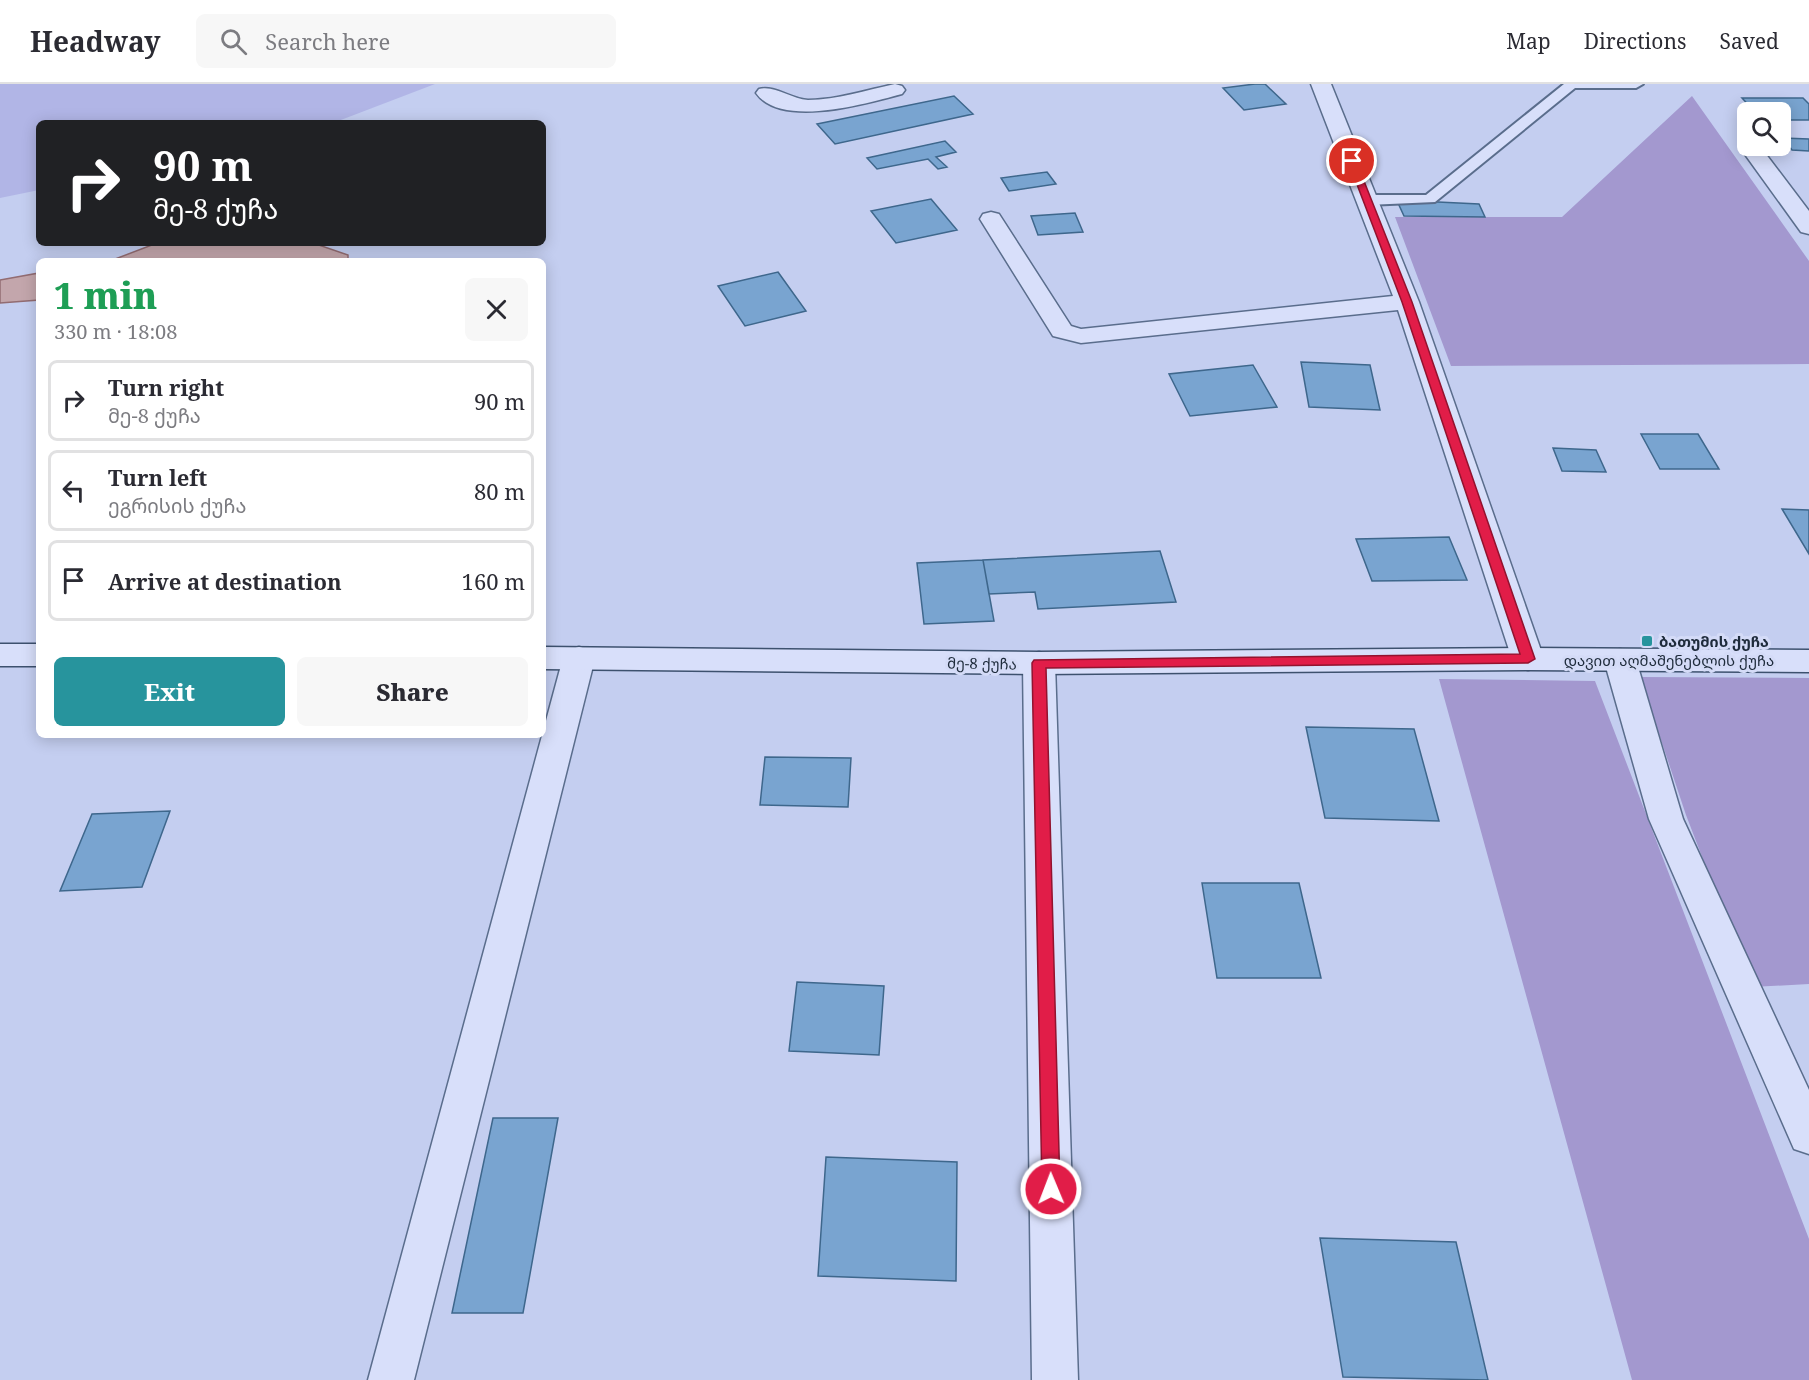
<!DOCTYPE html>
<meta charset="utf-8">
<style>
:root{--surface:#fff;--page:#f7f7f7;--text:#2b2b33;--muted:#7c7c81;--line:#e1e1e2;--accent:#27949d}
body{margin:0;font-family:"Noto Serif","Noto Sans Georgian",serif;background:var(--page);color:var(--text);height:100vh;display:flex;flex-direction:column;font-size:22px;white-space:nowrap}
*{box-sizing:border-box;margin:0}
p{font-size:20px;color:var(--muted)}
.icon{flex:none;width:33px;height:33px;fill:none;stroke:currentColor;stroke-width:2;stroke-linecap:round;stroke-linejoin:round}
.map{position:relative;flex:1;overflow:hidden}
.sheet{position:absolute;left:36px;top:174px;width:510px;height:480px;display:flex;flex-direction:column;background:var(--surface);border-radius:9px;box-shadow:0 3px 15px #0003}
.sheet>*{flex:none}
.banner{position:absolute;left:36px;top:36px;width:510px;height:126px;border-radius:9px;box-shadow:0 3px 15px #0003;background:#202124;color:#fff;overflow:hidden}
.buttons{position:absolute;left:1737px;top:18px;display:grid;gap:12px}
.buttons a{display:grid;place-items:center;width:54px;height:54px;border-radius:9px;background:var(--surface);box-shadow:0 3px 15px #0003;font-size:30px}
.pin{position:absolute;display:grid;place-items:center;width:51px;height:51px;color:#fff;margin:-26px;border:3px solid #fff;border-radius:50%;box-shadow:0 2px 6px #0007}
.me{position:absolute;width:66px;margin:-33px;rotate:359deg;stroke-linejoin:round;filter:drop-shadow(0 0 4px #0008)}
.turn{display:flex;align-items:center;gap:21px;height:126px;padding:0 18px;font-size:27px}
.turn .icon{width:78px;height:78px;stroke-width:2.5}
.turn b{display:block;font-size:42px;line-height:51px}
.round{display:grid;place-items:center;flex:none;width:63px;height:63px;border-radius:9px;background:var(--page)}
.summary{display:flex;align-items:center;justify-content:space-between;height:102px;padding:0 18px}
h1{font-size:36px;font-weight:800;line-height:45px;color:#1e9e55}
.button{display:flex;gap:12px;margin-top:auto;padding:12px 18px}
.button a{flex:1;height:69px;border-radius:9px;background:var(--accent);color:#fff;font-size:24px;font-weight:800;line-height:69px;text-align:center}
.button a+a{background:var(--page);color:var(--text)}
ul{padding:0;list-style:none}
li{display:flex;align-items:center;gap:18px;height:81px;margin:0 12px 9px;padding:0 6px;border:3px solid var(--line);border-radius:9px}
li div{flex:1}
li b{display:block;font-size:22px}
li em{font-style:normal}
header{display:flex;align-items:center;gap:36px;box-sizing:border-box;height:84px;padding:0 30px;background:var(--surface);border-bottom:2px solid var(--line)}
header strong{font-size:28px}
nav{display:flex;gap:33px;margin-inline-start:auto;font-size:21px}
.search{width:420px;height:54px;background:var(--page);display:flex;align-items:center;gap:15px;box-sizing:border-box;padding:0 21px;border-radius:9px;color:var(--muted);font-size:22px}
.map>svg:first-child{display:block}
.farmland{fill:#b1b5e6}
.green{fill:#a398cf}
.water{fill:#c3a6ac;stroke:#926c72;stroke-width:1.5}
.building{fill:#79a4d0;stroke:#3e678c;stroke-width:1.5}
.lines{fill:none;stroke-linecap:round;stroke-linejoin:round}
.lane-casing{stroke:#5a6d8c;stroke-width:4}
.street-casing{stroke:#5a6d8c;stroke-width:3}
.secondary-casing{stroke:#3d516e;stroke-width:3}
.lane{fill:#d8dffa;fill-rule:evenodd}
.street{fill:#d8dffa;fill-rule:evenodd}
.secondary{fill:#d8dffa;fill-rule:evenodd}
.route{fill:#e11d48;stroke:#92132f;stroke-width:1.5}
.poi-dot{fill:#27949d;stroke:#d4dbf7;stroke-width:2}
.labels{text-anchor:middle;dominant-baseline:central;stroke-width:6;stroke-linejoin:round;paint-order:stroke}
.poi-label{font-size:15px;font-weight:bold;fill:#1e2b3b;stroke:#d4dbf7;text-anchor:start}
.street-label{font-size:15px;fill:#1e2b3b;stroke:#d4dbf7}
</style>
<header>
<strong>Headway</strong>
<div class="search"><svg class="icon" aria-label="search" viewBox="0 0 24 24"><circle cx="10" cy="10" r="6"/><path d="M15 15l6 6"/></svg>Search here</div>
<nav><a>Map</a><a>Directions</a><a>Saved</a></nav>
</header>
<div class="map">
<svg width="1809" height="1296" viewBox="0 0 1809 1296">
<rect width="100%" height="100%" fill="#c4cef0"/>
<path class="farmland" d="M0,0H435L333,39H39V106L0,114Z"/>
<path class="green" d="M1692,12L1809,177V280L1451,282L1395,133H1562Z
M1640,593L1809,594V900L1752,903L1686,731Z
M1439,595L1595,597L1809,1155V1296H1632Z"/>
<path class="water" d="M157,159H313L348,171V177H110Z
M39,189V216L0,219V196Z"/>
<path class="building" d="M1255,0H1265L1286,20L1244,26L1223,4Z
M954,12L973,30L835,60L817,40Z
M1742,14H1803L1809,20V36H1780V28H1755Z
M1783,54L1809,55V67L1792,66Z
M945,57L956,68L936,73L947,83L938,85L928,75L877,85L867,74Z
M1047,88L1056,100L1009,107L1001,94Z
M931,115L957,146L896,159L871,127Z
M1417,117L1479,120L1485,133L1404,132L1398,119H1418Z
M1075,129L1083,148L1038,151L1031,132Z
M778,188L806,227L745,242L718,202Z
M1301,278L1370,281L1380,326L1309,323Z
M1253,281L1277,323L1190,332L1169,290Z
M1641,350H1698L1719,385H1660Z
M1553,364L1596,366L1606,388L1562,387Z
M1782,425L1809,426V470Z
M1449,453L1467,496L1372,497L1356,455Z
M1160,467L1176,518L1038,525L1035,508L989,510L983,476Z
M983,476L994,537L924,540L917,479Z
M1306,643L1414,645L1439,737L1325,734Z
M765,673L851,674L848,723L760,721Z
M170,727L142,803L60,807L92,730Z
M1202,799H1299L1321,894H1217Z
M797,898L884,902L879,971L789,967Z
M493,1034H558L523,1229H452Z
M826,1073L957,1078L956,1197L818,1192Z
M1320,1154L1456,1158L1488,1296L1343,1293Z"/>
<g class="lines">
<defs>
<path id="lane" d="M1564,0H1643L1636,4H1575L1435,118L1367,121L1359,116L1367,111H1426Z"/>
<path id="street" d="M895,0L902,2L905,6L902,10C868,19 781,45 756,9L759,5C775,1 791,15 808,16C837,16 866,6 895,0Z
M1311,0H1331L1419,218L1544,575L1539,583L1528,586L1517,583L1512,575L1398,226L1081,259L1053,252L980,135L983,130L991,128L999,130L1071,242L1081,245L1393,212Z
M1755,63L1762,65L1809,127V150L1801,148L1744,69L1748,65Z
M579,563L590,566L595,574L414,1296H368L563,574L568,566Z
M1620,565L1631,568L1636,576L1683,735L1809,1006V1070L1794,1065L1649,735L1604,576L1609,568Z
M1039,568L1050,571L1055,579L1078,1296H1032L1023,579L1028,571Z"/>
<path id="secondary" d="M0,560H39V582H0Z
M543,563L1039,568L1528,564L1809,566V588L1528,586L1039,590L543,585Z"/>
</defs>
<use href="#lane" class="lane-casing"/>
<use href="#street" class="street-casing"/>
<use href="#secondary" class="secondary-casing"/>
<use href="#lane" class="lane"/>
<use href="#street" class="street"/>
<use href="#secondary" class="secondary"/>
</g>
<path class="route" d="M1352,74L1356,77L1412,218L1535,575L1528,579L1046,584L1060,1105L1057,1111L1051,1113L1045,1111L1042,1105L1032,579L1034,576L1520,570L1402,218L1348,77Z"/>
<rect class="poi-dot" x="1641" y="551" width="12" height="12" rx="3"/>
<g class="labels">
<g class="poi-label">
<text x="1659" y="557">ბათუმის ქუჩა</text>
</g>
<g class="street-label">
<text x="1669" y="576">დავით აღმაშენებლის ქუჩა</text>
<text transform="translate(982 579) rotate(1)">მე-8 ქუჩა</text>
</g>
</g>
</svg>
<div class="buttons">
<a><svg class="icon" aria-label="search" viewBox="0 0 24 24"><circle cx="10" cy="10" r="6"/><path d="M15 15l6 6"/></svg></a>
</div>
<div class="pin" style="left:1352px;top:77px;background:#d93025"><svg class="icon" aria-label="arrive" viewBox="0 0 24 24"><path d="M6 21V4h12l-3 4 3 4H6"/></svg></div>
<svg class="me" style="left:1051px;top:1105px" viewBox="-20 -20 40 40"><circle r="17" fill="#e11d48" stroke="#fff" stroke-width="3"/><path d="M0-11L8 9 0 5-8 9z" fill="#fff"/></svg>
<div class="banner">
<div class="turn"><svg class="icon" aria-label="right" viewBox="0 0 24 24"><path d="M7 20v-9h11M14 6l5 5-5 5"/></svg><div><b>90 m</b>მე-8 ქუჩა</div></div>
</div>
<section class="sheet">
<div class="summary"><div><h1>1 min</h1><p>330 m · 18:08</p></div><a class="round"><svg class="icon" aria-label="close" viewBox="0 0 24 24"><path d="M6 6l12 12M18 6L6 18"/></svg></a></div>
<ul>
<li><svg class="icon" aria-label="right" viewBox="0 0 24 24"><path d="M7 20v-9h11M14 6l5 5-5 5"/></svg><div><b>Turn right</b><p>მე-8 ქუჩა</p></div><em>90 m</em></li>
<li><svg class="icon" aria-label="left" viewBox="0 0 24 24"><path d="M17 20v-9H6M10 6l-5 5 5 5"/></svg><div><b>Turn left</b><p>ეგრისის ქუჩა</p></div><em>80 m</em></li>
<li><svg class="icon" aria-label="arrive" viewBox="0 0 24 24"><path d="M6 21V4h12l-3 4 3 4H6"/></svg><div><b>Arrive at destination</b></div><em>160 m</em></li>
</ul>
<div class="button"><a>Exit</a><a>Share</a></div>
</section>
</div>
